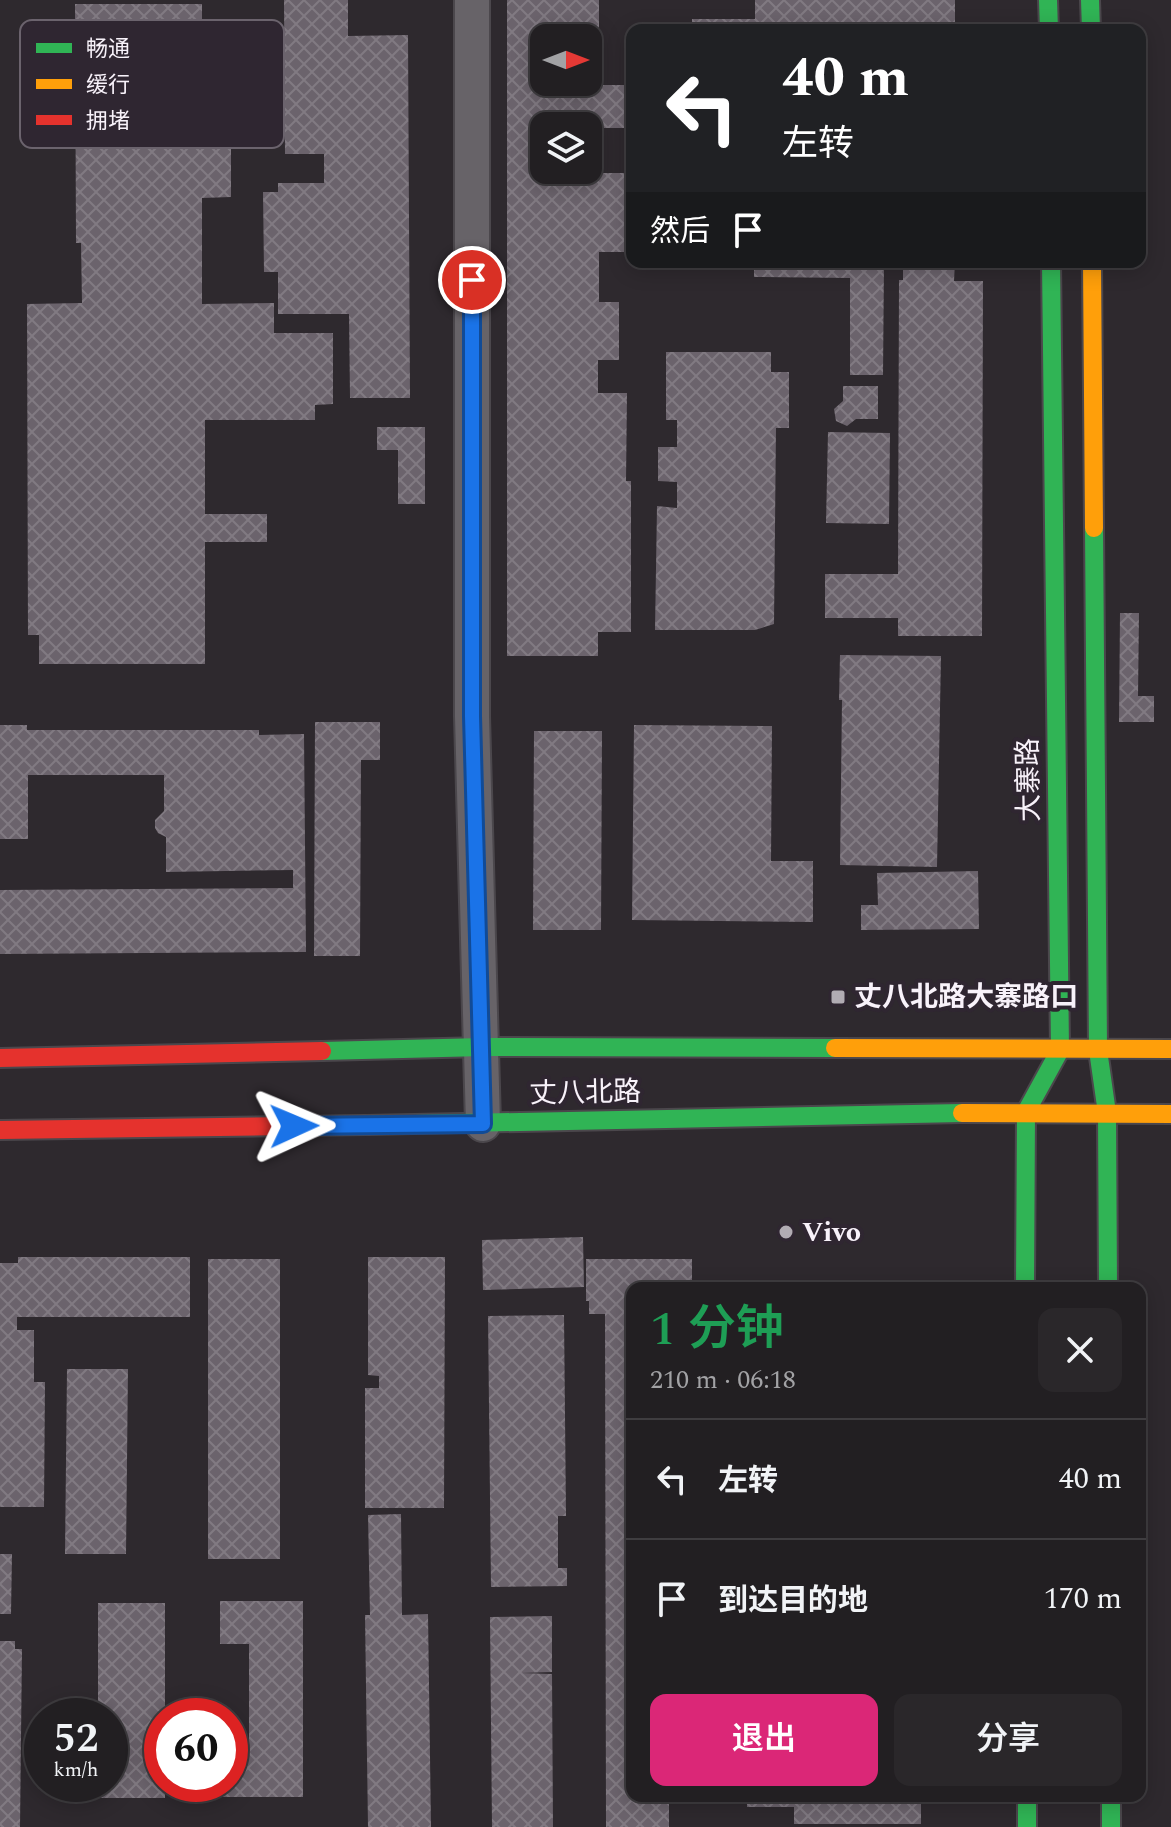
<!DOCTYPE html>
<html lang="zh">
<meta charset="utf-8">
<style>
:root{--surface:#221f22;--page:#2a272a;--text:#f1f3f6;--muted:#a2a2a5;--line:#3f3d40;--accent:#db2777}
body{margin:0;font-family:Spectral,"Noto Sans SC",serif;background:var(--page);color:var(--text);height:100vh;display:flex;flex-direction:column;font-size:30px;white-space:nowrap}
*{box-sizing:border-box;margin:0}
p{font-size:26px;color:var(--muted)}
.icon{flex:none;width:44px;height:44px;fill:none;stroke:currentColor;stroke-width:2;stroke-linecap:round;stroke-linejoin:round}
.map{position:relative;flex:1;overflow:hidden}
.side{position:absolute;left:626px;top:1282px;width:520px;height:520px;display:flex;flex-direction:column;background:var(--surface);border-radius:16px;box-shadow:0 4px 20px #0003,0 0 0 2px var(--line)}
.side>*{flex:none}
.banner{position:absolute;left:626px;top:24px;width:520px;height:244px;border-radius:16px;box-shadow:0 4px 20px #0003,0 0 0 2px var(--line);background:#202124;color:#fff;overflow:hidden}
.needle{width:52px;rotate:90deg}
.tools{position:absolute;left:530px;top:24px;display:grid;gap:16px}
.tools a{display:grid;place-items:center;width:72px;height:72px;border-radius:16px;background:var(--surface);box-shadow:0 4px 20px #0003,0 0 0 2px var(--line);font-size:40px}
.speed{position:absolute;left:24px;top:1698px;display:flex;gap:16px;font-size:40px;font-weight:700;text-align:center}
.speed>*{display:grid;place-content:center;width:104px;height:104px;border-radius:50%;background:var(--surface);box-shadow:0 4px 20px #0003,0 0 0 2px var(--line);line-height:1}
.speed small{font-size:20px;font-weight:400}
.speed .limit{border:12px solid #d22;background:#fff;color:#111}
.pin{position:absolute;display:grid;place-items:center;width:68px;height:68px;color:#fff;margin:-34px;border:4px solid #fff;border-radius:50%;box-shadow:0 2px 8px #0007}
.me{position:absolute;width:88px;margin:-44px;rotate:89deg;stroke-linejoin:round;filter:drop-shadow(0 0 6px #0008)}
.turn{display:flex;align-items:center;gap:28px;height:168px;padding:0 24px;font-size:36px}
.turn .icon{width:104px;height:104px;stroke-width:2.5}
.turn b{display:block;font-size:56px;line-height:68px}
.then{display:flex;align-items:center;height:76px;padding:0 24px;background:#0003;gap:16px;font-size:30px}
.round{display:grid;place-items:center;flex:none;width:84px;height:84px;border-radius:16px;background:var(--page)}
.head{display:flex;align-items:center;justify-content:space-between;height:136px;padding:0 24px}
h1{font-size:48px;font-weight:600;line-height:60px;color:#1e9e55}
.button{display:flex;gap:16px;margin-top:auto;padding:16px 24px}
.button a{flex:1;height:92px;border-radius:16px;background:var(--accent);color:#fff;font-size:32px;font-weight:600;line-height:92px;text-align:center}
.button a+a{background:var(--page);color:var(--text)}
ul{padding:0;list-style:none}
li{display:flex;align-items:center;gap:24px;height:120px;padding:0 24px;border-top:2px solid var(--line)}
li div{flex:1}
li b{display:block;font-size:30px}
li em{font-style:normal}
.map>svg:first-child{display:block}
.building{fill:url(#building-cross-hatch);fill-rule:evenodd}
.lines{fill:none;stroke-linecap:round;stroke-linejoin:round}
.street-casing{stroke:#4b474c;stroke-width:38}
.fast-casing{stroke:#4b474c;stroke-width:22}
.slow-casing{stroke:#4b474c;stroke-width:22}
.jam-casing{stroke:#4b474c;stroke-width:22}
.street{stroke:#676368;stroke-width:34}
.fast{stroke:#30b455;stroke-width:18}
.slow{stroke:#ff9f0a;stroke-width:18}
.jam{stroke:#e5322d;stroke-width:18}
.route-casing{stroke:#114b97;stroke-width:20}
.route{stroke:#1a73e8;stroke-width:14}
.poi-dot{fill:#b1acb3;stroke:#2f2631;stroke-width:3}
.labels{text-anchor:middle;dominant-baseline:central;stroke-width:8;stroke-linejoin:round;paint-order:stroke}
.street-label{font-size:28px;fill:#f8f2fa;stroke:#2f2631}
.poi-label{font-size:28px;font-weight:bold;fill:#f8f2fa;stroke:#2f2631;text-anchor:start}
.key{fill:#2f2631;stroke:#6b636d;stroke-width:2}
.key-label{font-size:22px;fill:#f8f2fa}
</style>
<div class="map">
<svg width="1171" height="1827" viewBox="0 0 1171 1827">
<defs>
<pattern id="building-cross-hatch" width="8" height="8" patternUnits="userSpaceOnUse" patternTransform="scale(2)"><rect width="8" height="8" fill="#6b636c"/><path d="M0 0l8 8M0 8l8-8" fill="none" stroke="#817a82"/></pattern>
</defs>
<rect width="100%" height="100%" fill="#2e292e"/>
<path class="building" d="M284,0H348V36L408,35L410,398H350L349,314H278V272H264L263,192H278V183H324V154H285Z
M507,0H599V85H627V128H599V173H629V252H599V302H619V360H598V393H627L626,481H631V632H598V656H507ZM544,38H588V82H544ZM544,126H588V170H544Z
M755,0H955V30H692V19H755Z
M75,4H202V44H231L232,85H202V139H231V197L202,198V304L274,303V333H333V404L315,405V420H205V514H267V542H205V664H39V635H28L27,304L82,303L81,243H76Z
M754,262H884L883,375H850V278L754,277Z
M903,262H955L954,281H983L982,636H898V618H825V574H898L899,280H903Z
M666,352H771V372H789V428H776L774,624L755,630H655L657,506L677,508V482L658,481V447H677V420H666Z
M843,386H878V419H856L847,426L836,421L834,409L843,401Z
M377,427H425V504H398V450H377Z
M828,432L890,433L889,524L826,523Z
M1120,613H1139L1138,696H1154V722H1119Z
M840,655L941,656L937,867L840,865L842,700H839Z
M315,722H380V760H361L360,956H314Z
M0,725H27V730H259V735L304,734L306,952L0,954V890L293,888V870L166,872V837L158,833L155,828V820L164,811V775H28V839H0Z
M634,725L772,726L771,861H813V922L632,920Z
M534,731H602L601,930H533Z
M978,871L979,929L861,930V905H878L877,873Z
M583,1237L584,1287L483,1290L482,1240Z
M18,1257H190V1317H17V1330H34V1382H45L44,1507H0V1263H18Z
M368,1257H445L444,1508H365V1388H379V1376L368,1375Z
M208,1259H280V1559H208Z
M586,1259H692V1288H632V1796H669V1827H606L605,1314H589V1301H586Z
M564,1315L566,1516H558V1568H567V1586L491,1587L488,1316Z
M67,1369H128L126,1554H65Z
M401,1514L402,1615L428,1614L431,1827H368L365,1615H370L368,1515Z
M0,1554H12L11,1614H0Z
M220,1601H303V1797H218V1784H230V1752H249V1644H220Z
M98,1603H165V1716H162V1784H165V1798H98V1784H110V1716H98Z
M552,1616V1672L521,1673L552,1674L553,1827H492L490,1617Z
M0,1641H15V1649H22L20,1827H0Z
M747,1796H921V1824H794V1807H747Z"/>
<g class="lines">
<defs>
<path id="street" d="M472,0V716L483,1124"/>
<path id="fast" d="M1048,0L1049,30
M1090,0L1091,30
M1094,528L1098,1050L1107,1113L1108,1288
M322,1051L483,1047L835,1048
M366,1125L962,1113
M1025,1288L1026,1112L1060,1050L1051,262
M1027,1796V1827
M1111,1796V1827"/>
<path id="slow" d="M1092,262L1094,528
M835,1048L1171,1049
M962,1113L1171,1114"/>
<path id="jam" d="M0,1058L322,1051
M0,1130L366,1125"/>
</defs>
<use href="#street" class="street-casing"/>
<use href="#fast" class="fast-casing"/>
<use href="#slow" class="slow-casing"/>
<use href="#jam" class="jam-casing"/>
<use href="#street" class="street"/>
<use href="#fast" class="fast"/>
<use href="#slow" class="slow"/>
<use href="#jam" class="jam"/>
</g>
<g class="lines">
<defs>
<path id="route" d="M294,1126L483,1124L472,716V280"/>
</defs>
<use href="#route" class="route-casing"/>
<use href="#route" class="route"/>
</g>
<g class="poi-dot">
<rect x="830" y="989" width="16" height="16" rx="4"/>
<circle cx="786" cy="1232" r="8"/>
</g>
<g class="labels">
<g class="street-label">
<text transform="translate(1029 780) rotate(-91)">大寨路</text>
<text transform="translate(585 1093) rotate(-1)">丈八北路</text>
</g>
<g class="poi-label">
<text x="854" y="997">丈八北路大寨路口</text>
<text x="802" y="1232">Vivo</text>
</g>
</g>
<rect x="20" y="20" width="264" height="128" rx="12" class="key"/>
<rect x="36" y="43" width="36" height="10" fill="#30b455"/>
<rect x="36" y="79" width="36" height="10" fill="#ff9f0a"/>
<rect x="36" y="115" width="36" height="10" fill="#e5322d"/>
<g class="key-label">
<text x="86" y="56">畅通</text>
<text x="86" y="92">缓行</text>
<text x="86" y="128">拥堵</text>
</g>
</svg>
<div class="tools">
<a><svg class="needle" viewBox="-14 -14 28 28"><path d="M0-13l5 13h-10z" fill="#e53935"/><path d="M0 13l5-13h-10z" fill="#a2a2a5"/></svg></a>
<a><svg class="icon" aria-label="layers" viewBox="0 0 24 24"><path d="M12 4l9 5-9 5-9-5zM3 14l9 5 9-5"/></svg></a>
</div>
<div class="speed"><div>52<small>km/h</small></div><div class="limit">60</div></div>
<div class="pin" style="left:472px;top:280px;background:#d93025"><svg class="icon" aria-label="arrive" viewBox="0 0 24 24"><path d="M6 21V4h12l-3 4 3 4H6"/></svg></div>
<svg class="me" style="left:294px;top:1126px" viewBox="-20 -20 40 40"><path d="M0-17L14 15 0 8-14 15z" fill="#1a73e8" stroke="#fff" stroke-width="4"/></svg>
<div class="banner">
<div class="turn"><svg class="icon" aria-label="left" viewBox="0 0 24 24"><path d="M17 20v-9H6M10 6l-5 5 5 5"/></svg><div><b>40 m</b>左转</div></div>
<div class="then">然后<svg class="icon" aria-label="arrive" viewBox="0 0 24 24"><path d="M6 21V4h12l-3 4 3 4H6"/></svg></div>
</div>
<section class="side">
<div class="head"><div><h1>1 分钟</h1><p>210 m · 06:18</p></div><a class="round"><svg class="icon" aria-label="close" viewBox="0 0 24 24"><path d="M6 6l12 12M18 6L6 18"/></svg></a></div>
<ul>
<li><svg class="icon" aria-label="left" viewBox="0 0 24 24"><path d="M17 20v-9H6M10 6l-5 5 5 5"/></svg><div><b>左转</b></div><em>40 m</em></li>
<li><svg class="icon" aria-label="arrive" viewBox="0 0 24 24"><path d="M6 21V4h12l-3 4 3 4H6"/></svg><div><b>到达目的地</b></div><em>170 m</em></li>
</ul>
<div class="button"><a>退出</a><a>分享</a></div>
</section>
</div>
